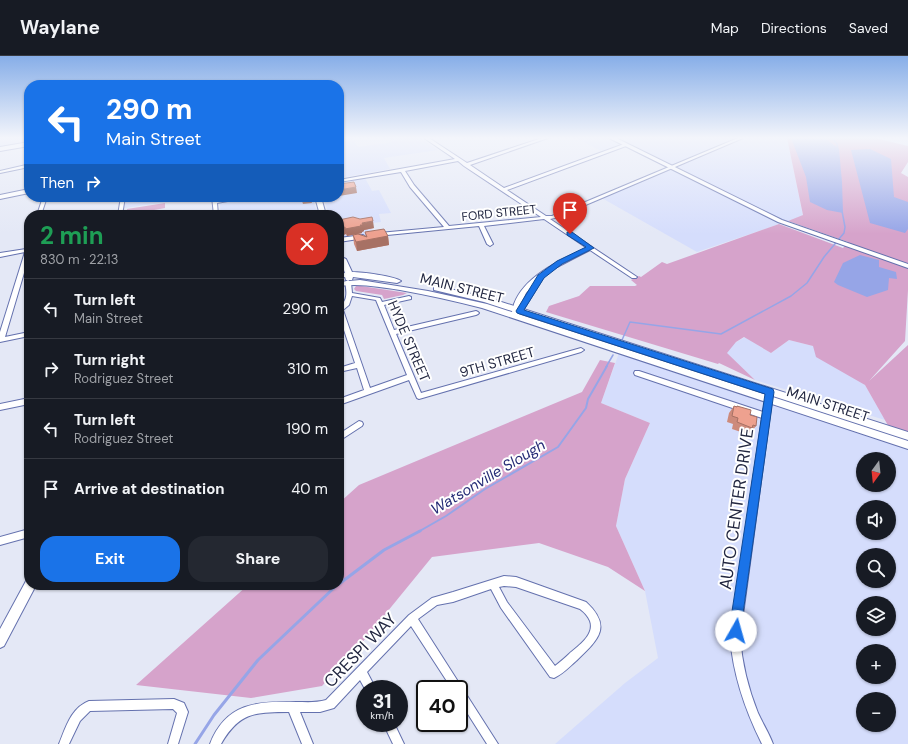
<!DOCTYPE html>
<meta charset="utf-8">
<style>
:root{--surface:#171b24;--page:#242831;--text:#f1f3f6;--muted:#9ea1a6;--line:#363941;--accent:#1a73e8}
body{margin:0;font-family:"DM Sans",sans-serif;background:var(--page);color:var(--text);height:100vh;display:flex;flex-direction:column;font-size:15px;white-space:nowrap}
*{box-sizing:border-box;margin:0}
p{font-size:13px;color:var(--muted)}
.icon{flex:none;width:22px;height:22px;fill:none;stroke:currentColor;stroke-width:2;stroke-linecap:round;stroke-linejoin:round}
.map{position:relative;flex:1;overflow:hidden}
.side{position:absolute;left:24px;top:154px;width:320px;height:380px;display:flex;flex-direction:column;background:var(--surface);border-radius:16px;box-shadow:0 1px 3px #0004}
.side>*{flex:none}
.banner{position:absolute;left:24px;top:24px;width:320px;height:122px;border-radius:16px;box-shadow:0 1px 3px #0004;background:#1a73e8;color:#fff;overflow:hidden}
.needle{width:26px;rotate:195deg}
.buttons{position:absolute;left:856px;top:396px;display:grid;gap:8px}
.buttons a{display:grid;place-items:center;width:40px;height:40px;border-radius:50%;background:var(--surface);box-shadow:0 1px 3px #0004;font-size:20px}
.speed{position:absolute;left:356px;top:624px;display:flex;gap:8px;font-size:20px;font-weight:700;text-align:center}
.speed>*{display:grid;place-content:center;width:52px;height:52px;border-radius:50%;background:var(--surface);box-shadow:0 1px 3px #0004;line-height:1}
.speed small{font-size:10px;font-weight:400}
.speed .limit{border:2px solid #111;border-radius:6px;background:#fff;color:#111}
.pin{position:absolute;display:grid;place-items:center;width:34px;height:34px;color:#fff;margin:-41px -17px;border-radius:50% 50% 50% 0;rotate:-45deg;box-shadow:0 0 4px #0007}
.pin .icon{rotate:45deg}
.me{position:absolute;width:44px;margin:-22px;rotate:7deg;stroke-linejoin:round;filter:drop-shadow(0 0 3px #0008)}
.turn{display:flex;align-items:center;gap:14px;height:84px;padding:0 16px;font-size:18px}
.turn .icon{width:52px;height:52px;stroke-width:2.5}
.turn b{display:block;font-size:28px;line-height:34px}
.then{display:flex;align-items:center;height:38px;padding:0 16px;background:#0003;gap:8px;font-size:15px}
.round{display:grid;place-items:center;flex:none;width:42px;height:42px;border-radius:16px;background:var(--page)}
.head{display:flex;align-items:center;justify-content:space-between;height:68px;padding:0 16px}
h1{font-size:24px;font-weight:700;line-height:30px;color:#1e9e55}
.action{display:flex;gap:8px;margin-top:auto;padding:8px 16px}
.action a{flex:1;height:46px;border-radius:16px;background:var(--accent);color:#fff;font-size:16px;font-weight:700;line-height:46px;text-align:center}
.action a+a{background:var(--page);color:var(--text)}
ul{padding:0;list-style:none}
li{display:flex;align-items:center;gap:12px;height:60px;padding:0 16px;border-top:1px solid var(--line)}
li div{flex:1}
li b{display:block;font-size:15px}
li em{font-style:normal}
header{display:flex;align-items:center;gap:24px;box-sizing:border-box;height:56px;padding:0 20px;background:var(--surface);border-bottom:1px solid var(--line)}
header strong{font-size:19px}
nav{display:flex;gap:22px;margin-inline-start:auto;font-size:14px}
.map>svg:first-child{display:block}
.built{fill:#d5ddfc;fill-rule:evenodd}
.green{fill:#d6a3cb}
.water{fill:#96a5e7}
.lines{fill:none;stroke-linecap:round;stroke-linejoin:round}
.stream-far2{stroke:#96a5e7;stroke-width:1.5}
.stream-far1{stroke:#96a5e7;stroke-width:2}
.stream{stroke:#96a5e7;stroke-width:3}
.minor-casing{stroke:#6471ae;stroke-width:2}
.major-casing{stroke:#6471ae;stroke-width:2}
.minor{fill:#fff;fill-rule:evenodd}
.major{fill:#fff;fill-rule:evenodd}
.wall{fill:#cd8a7b}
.shaded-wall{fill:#a77164}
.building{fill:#eea18f;stroke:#a77164}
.route{fill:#1a73e8;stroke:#114b97}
.labels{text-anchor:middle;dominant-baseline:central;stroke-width:4;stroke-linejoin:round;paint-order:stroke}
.far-street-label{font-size:12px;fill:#222741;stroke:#fff}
.street-label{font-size:14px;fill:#222741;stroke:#fff}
.water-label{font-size:15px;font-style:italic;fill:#252b76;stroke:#fff}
.near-street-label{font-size:17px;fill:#222741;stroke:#fff}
</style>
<header>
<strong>Waylane</strong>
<nav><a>Map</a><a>Directions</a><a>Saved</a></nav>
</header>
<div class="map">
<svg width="908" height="688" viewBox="0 0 908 688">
<rect width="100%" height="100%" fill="#e4e8f6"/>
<path class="built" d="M0,82H29V86L0,92Z
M339,82H352L358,91L393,86L388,82H420L438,94L384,102L390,113L339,122Z
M576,82H787L803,160L697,196L600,141L669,112L621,88L601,95Z
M365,122L372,135L379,134L391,157L379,158L381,166L371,167L372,178L339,182V159H329L323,141H339V127Z
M126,141H207L124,152Z
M219,141H312L318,159H221Z
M745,281L771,297L789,284L813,290L865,329L885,364L755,324L723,294Z
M619,297L908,392V688H555L625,627L658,602L645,535L616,470L625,423L650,367L601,347ZM863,403H889V429H863ZM863,451H889V477H863ZM863,499H889V525H863ZM863,547H889V573H863ZM863,595H889V621H863ZM863,643H889V669H863Z"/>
<path class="green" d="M787,82H875L908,90V106L901,117L908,121V234L905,285L869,325L908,289V378L890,373L865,329L816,301L813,290L789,284L771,297L744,281L736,286L727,297L755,324L719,307L718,308L546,256L549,250L579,240L590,230H635L637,229L631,224L639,220L641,221L662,206L667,208L779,168L843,192L848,186L788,165L803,159Z
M165,147V152L127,159V153Z
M356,230H361L407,237L403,239L384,243L382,239L356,235L354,233Z
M600,304L615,307L601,347L650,367L625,423L616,470L645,535L608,511L539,487L432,501L356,594L322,630L251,642L136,629L248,529H339V447L359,429L582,336Z"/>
<path class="water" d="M791,82H825L839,93L842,126L843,157L827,154L810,146L806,121Z
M870,93L891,103L894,141L908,146V173L905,177L870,167L851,94Z
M860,199L879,204V211L896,216L897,223L889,222L888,234L867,241L838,229L834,226L843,207Z"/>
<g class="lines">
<path class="stream-far2" d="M832,82L837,88L838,94
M622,284L630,266L721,278L791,240L807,227L824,201L844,177L845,171L842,155
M606,311L613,299"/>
<path class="stream-far1" d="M418,476L446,460L485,433L558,391L586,352L588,343L607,310"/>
<path class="stream" d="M339,528L384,494L420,475
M195,688L214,659L258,604L337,529"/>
<defs>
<path id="minor" d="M424,82H429L467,107L542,82H548L470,109L504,132L624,88H626V90L507,134L546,160H552L738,82H743L555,162L550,163L637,221L636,222H632L590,194L557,211L542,221L543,222L522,256L514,262L511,260C512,256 513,252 514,248C525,219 561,204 587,192L544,163L484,170L493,188L490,190L487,188L479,170L377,180L376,179L379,177L444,171L410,131L401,116L339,126V124L455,103ZM458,105L464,110L541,161L449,170L414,129L405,115ZM532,230L519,251L526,237Z
M28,90H29V111L0,117V115L26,109Z
M43,141H47L41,159H37Z
M121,141H125L122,159H118Z
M212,141H216L217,144L236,141H246L244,142L217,147L218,159H214Z
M363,179L366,181L365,182L339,186V182Z
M29,189V200L5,281L29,276V280L0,286V276L25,196L0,201V197L26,193L27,190Z
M348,224L351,226L352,237L380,242L382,246L409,240L411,241V243L384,249L394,274L476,255L478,256L479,257L478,258L476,259L396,278L421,337L581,292L584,294L581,296L419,343L417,342L409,324L339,349V343L364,334L357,312L339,316V312L355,307L339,259V251C348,245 347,236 345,226ZM352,240L376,244L407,319L370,332L343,254L349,249Z
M635,315H639L763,356L766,342H770L772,344L740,581C742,607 748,632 758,657C763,668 769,677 773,688H762C745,654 733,619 730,581L762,362L635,319L634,317Z
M29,342V348L0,354V348Z
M359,365L362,366L363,368L362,370L339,385V378Z
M29,473V481L0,489V481Z
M504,520L516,521L586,546C613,571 598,584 576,605C569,611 563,618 554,622L550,621L501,552L491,533L453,546L437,549L418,563L498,688H487L459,644V633H452L411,570L367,616L376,633H365L360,624L334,652L320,656H300L313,688H302L289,656H288C254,656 239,657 221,688H210C226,647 257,645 296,646C306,646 316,647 326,644L409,559L432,542L453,536ZM504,530L516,531L580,553C584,556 588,560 590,565C595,579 578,590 569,598C565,602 560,606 555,610L507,546L499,531Z
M174,643L184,647L188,656L178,688H168L177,657L173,653L90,655L80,665L69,688H59C66,671 71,652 89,645Z
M383,667H394L404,688H393Z"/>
<path id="major" d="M609,82H616L782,164L908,208V212L778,166Z
M29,86V90L0,95V91Z
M29,133V137L0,143V139Z
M315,141H321L326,159H320Z
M339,200L346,203L352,216C362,216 394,220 401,225L397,227L353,221L352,224H346L345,221L339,222V218L345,217L341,205L339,204Z
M360,224L428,235L487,248L908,385V393L482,252C455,245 428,239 400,234C380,231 360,227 339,230V226Z
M434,230H437L489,242L908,376V384L484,246L434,234Z
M29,524V529H36L34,533L4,590L0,592V573L26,525Z"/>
</defs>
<use href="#minor" class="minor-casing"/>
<use href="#major" class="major-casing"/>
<use href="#minor" class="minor"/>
<use href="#major" class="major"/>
</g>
<path class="wall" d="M339,164L374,172L364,174V175L362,176V177L358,178L366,180L365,176L388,180L389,189L357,195L354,188L353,179L356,178L347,180L346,178L343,179L339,171Z
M734,350L736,351L737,350L750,359L756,370L750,377L749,376L747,378L732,373L733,368L727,366L729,357Z"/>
<path class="shaded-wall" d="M356,131L357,137L339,140V134Z
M276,141H293V142L277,144Z
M304,141H310L312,147L303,148L301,142Z
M330,141H335V143L330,144Z
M373,165L374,172L364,174V175L362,176V177L347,180L345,173L360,169L362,167Z
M345,171L346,178L343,179L341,172Z
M388,180L389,189L357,195L356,186Z"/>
<path class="building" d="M354,126L356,131L339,134V128Z
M353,161L360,163L372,161L373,165L362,167L363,169H360L361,170L345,173V171L341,172L339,166V164Z
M384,173L388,180L356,186L353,179L358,178L367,181L365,176Z
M734,350L737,351V350L751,354L750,359L757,361L756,370L753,369L752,372L737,366L738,362L732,360Z"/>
<linearGradient id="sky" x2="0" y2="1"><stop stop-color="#87aee8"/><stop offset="0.46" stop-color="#f3f5fb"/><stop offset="1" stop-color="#f3f5fb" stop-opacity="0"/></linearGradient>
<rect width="908" height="178" fill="url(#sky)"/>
<path class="route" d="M567,176H572L594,192L562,208L544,222L524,254L773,333L774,336L740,579L736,581L731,579L729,575L765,338L517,257L516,255L538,219L557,205L586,191L567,179Z"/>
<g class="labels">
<g class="far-street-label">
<text transform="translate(499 157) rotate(-6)">FORD STREET</text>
</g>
<g class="street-label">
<text transform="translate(462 232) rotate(14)">MAIN STREET</text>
<text transform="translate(409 285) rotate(67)">HYDE STREET</text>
<text transform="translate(497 306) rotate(-16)">9TH STREET</text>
<text transform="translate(828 348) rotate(18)">MAIN STREET</text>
</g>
<g class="water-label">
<text transform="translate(488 421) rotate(-31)">Watsonville Slough</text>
</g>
<g class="near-street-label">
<text transform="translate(736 453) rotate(-82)">AUTO CENTER DRIVE</text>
<text transform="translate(360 594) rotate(-46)">CRESPI WAY</text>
</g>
</g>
</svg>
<div class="buttons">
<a><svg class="needle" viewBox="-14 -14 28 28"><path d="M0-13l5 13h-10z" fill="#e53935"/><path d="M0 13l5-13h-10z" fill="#9ea1a6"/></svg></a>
<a><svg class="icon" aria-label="sound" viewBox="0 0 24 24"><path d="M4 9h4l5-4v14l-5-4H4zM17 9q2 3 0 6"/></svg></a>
<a><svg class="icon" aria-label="search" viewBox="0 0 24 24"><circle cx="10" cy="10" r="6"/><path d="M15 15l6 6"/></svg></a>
<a><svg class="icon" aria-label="layers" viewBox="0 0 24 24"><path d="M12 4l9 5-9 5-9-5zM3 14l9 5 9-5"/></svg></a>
<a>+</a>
<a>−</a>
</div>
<div class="speed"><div>31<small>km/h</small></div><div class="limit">40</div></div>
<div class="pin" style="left:570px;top:178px;background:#d93025"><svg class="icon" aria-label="arrive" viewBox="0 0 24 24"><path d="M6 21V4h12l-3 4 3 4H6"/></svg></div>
<svg class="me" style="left:736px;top:575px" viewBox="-20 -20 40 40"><circle r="19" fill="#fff"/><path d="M0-13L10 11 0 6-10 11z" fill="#1a73e8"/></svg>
<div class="banner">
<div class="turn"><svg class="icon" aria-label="left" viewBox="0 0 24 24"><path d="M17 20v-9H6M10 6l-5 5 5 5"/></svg><div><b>290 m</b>Main Street</div></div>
<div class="then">Then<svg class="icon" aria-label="right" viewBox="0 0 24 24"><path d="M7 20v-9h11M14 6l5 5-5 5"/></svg></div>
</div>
<section class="side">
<div class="head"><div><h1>2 min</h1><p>830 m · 22:13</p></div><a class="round" style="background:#d93025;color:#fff"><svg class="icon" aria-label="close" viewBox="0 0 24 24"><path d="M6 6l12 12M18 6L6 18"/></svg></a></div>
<ul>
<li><svg class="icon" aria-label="left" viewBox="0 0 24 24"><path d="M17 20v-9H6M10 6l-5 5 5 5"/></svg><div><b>Turn left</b><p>Main Street</p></div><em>290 m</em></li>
<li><svg class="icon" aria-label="right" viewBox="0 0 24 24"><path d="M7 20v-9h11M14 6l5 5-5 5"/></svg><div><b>Turn right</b><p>Rodriguez Street</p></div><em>310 m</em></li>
<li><svg class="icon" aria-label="left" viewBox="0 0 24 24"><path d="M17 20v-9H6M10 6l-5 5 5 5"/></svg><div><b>Turn left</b><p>Rodriguez Street</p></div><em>190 m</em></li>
<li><svg class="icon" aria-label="arrive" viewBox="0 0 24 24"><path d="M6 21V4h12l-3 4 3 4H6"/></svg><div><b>Arrive at destination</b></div><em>40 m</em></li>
</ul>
<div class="action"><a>Exit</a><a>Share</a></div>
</section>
</div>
